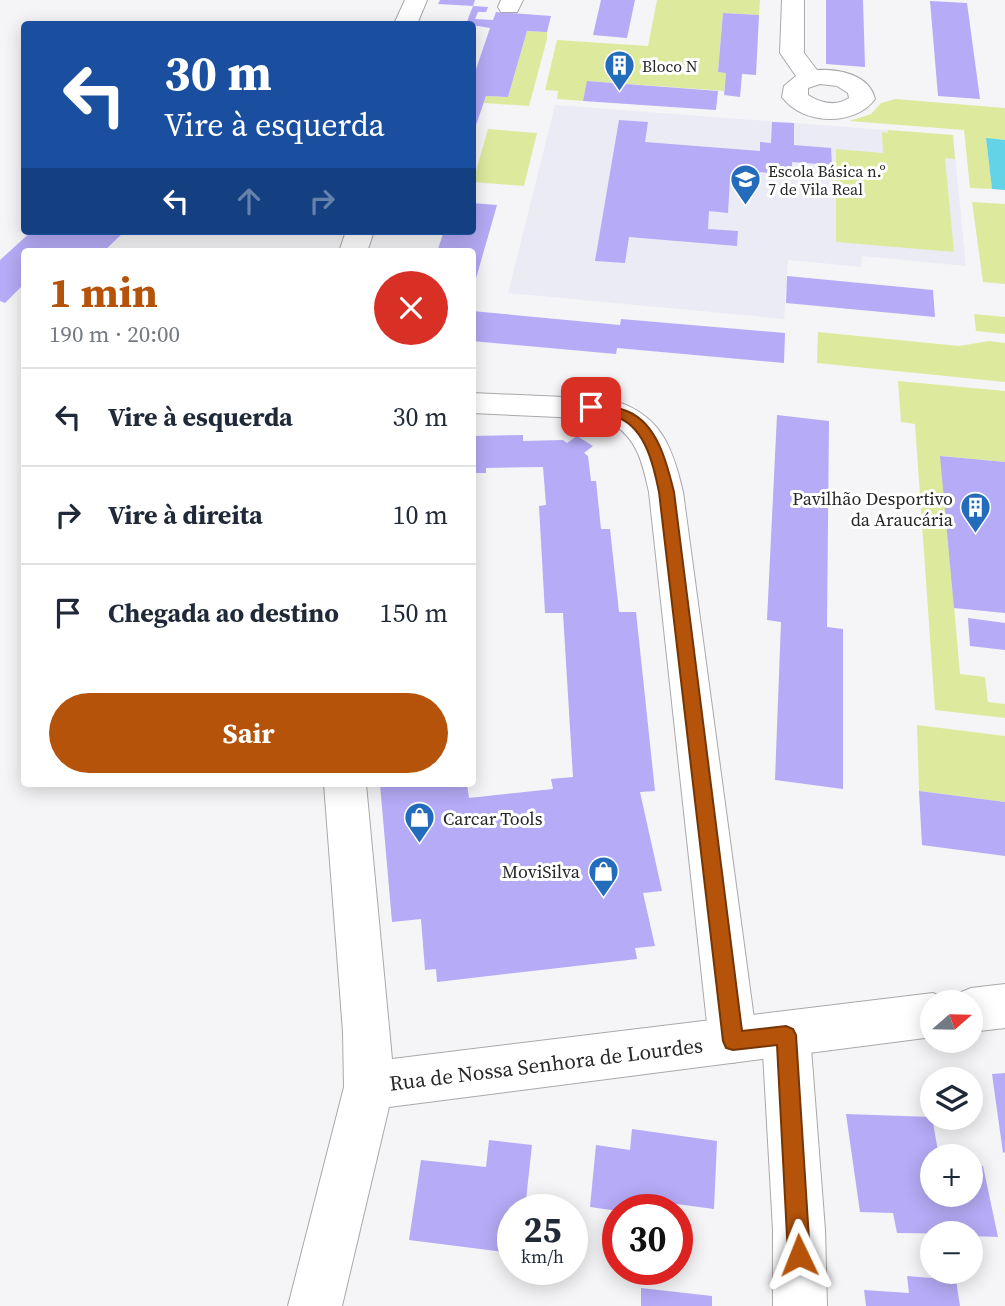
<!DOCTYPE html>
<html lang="pt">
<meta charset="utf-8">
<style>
:root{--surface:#fff;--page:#f2f2f3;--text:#1f2937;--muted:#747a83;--line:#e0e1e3;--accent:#b45309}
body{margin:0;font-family:"Source Serif 4",serif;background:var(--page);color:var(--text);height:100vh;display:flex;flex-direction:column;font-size:26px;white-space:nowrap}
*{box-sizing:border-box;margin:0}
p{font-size:23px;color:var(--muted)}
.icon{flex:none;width:38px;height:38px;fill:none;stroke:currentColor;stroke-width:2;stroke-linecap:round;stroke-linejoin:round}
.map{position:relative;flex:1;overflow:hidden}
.panel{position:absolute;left:21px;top:248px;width:455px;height:539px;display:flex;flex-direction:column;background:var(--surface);border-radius:7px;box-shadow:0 4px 18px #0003}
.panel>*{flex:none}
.top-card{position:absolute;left:21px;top:21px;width:455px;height:214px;border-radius:7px;box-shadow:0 4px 18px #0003;background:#1a4fa0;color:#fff;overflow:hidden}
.needle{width:46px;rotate:70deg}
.fabs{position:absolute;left:920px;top:990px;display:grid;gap:14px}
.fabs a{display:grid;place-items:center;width:63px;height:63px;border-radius:50%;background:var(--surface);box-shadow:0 4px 18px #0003;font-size:35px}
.speed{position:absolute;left:497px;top:1194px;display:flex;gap:14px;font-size:35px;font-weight:700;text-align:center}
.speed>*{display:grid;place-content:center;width:91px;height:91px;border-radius:50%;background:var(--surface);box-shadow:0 4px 18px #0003;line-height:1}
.speed small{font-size:18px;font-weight:400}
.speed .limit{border:10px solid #d22;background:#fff;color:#111}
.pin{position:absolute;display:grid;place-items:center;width:60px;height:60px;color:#fff;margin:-30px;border-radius:14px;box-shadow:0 4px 10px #0006}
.me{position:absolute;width:77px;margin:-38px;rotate:358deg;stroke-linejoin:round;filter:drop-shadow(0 0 5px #0008)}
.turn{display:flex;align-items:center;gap:24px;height:147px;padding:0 28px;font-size:32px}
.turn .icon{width:91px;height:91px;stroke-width:2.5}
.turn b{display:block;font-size:49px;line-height:60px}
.lanes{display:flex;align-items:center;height:66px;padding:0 28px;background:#0003;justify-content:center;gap:35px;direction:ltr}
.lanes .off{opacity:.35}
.round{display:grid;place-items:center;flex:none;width:74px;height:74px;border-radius:37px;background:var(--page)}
.overview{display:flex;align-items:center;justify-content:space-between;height:119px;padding:0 28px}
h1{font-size:42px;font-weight:700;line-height:52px;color:var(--accent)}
.primary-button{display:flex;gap:14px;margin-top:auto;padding:14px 28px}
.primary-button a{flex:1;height:80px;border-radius:42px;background:var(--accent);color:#fff;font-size:28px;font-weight:700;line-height:80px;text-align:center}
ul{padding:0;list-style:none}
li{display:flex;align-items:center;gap:21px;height:98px;padding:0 28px;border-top:2px solid var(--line)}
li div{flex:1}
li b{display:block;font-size:26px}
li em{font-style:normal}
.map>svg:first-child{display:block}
.built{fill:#ebebf5}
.green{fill:#ddea9e}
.water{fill:#63d3e8}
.building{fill:#b5abf6}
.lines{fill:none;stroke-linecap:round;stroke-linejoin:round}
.street-casing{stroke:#a9a8ab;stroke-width:2}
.secondary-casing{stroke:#a9a8ab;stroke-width:2}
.street{fill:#fff;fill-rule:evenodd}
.secondary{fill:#fff;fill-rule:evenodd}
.route{fill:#b45309;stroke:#753606;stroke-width:2}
.labels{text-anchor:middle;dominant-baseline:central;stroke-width:6;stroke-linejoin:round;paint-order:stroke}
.far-poi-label{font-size:16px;fill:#272728;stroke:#fff;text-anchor:start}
.poi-label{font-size:18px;fill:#272728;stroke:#fff;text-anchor:end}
.near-street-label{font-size:21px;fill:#272728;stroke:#fff}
</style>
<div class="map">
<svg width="1005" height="1306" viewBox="0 0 1005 1306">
<rect width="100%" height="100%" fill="#f5f5f7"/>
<path class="built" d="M555,105L953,135L966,266L862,256L861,267L788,260L784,319L508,293Z"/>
<path class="green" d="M657,0H760L759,15L723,13L718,72L726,73L724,91L588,81L583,101L557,99L558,91L545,90L557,40L648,46Z
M527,31L547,32V39L529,106L484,103L486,96L508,97Z
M895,99L1005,108V140L986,139L992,189L970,188L964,130L849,121L871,114L881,103Z
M488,129L537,133L524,186L473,182Z
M888,130L953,135L955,159L945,158L954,252L836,242V149L883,153L882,132L888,133Z
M972,202L1005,204V284L983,282Z
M974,314L1005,317V334L976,331Z
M818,332L959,346L989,341L1005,343V382L817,363Z
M898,381L1005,391V462L941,456L960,674L985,677L988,702L1005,704V718L935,710L915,424L901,422Z
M917,725L1005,736V802L919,791Z"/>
<path class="water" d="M986,138L1005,140V190L992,189Z"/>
<path class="building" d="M440,0H475L473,6L438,4Z
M601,0H635L627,38L593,35Z
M826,0H863L865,67L826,64Z
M930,1L967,3L980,99L938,96Z
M473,6L488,7L486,12H478L475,19L493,20L496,12L551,16L547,32L527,31L508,97L486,96L475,128H472V81L490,28L466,24Z
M723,13L759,15L756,75L742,74L740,97L724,95L726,73L718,72Z
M587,81L718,91L716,110L583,101Z
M619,120L648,122L645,142L760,151V142L771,143L772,122L794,123V145L831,148L832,165L792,162V175L760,172V182L730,179L728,213L709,211L708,229L738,231L737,246L629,237L625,263L595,261Z
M472,203L497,205L475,282H472V252H437L444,231H472Z
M32,231H113L123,233L103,252H24V284L5,303L0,301V260Z
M787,276L933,290L935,317L786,303Z
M472,311L620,325L621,319L785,333L784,363L617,348L616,354L472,341Z
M777,415L829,421L827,627L843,629V789L775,780L781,622L767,620Z
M523,435V441L563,440L567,443L577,436L593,446L584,453L588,456L591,481H596L601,529H610L619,612H636L655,791L640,792L662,891L643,893L655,946L635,948L637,959L437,982L436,969L425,970L421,919L392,922L380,784H467L469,798L553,789L551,779L573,777L563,613H545L539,506L546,505L543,467L486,468V473H472V436Z
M940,456L1005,462V613L954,608Z
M968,618L1005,623V650L970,646Z
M919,791L1005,802V856L922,845Z
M1005,1073V1152L1003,1153L992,1074Z
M846,1114L932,1117L939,1157H933V1195H971V1166H983L998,1237L971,1236V1234L897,1233L893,1213L860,1212Z
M632,1129L717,1141L714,1209L669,1203V1209H618V1211L590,1207L596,1145L630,1150Z
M489,1140L532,1145L525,1209H513V1253L409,1240L421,1160L486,1167Z
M907,1276L956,1280L960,1306H866L864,1290L909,1293Z
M641,1288L712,1296V1306H641Z"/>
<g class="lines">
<defs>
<path id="street" d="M501,0H523L517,12H501L498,7Z
M782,0H804V53L817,70C839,69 869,74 875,99C855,127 802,125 782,97L784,86L796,76L780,53ZM820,84L837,86L848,93L849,98C835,107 821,103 808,95V88Z
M472,393L608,399C659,412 672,444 683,492L757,1041L750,1057L733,1063L716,1057L709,1041L649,492C642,460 636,433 603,419L472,413Z
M786,1013L803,1019L810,1035L825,1230L827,1306H773V1230L762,1035L769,1019Z"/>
<path id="secondary" d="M405,0H427L417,24H394Z
M346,231H374L367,252H339Z
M324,784H366L392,1059L933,993L951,1002L954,995L971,988L1005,984V1028L971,1032V1003H933V1037L389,1107L342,1306H288L344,1087L343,1032Z"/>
</defs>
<use href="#street" class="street-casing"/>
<use href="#secondary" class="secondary-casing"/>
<use href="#street" class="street"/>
<use href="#secondary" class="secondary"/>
</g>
<path class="route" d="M591,402C603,405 618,406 629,412C658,425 667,464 674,492L742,1031L786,1026L793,1029L796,1035L810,1255L807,1263L799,1266L791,1263L788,1255L777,1045L733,1050L726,1048L723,1041L659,492C654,467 646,429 619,418C609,413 597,412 586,410V403Z"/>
<defs>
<symbol id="building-pin" viewBox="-11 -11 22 30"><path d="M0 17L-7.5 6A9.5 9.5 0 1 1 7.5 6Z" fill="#236bbb" stroke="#fff"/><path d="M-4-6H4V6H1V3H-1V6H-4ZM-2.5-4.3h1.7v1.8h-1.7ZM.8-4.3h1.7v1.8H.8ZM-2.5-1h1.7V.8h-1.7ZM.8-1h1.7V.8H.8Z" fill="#fff"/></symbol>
<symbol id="school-pin" viewBox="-11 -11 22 30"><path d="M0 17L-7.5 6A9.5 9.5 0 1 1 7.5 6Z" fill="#236bbb" stroke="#fff"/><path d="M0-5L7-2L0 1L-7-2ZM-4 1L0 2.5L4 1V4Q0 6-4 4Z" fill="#fff"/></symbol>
<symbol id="shop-pin" viewBox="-11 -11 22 30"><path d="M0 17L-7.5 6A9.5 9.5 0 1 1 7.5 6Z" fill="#236bbb" stroke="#fff"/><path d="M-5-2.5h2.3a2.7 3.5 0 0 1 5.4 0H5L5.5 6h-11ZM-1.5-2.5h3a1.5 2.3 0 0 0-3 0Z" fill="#fff"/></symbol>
</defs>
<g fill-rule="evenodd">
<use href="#building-pin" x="602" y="48" width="35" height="47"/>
<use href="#school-pin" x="728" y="162" width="35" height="47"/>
<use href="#building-pin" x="958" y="490" width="35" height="47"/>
<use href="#shop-pin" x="402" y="800" width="35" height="47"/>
<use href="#shop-pin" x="586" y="854" width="35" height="47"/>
</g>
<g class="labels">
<g class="far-poi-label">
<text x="642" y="66">Bloco N</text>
<text x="768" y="171">Escola Básica n.º<tspan x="768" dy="18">7 de Vila Real</tspan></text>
</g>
<g class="poi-label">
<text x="953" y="498">Pavilhão Desportivo<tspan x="953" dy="21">da Araucária</tspan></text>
<text x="443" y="818" text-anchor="start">Carcar Tools</text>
<text x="580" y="871">MoviSilva</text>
</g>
<g class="near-street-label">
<text transform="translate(546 1064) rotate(-7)">Rua de Nossa Senhora de Lourdes</text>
</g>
</g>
</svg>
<div class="fabs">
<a><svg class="needle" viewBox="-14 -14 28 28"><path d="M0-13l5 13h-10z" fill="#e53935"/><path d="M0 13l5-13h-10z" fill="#747a83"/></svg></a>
<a><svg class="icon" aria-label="layers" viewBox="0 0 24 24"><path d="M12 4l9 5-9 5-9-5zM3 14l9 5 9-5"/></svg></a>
<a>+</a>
<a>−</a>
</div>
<div class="speed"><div>25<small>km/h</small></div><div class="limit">30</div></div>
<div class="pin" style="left:591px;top:407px;background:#d93025"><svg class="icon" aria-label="arrive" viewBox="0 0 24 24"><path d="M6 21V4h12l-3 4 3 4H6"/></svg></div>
<svg class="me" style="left:799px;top:1255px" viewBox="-20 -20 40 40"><path d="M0-17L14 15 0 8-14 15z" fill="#b45309" stroke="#fff" stroke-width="4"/></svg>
<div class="top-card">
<div class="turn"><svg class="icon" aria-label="left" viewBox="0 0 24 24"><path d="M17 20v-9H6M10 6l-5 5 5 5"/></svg><div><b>30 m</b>Vire à esquerda</div></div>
<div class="lanes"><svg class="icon" aria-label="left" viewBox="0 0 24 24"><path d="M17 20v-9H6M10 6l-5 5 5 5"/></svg><svg class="icon off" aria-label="ahead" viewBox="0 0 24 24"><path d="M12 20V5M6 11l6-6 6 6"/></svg><svg class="icon off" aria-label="right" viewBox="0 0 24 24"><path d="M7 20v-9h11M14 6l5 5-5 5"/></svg></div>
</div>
<section class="panel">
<div class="overview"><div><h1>1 min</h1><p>190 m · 20:00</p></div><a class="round" style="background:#d93025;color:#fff"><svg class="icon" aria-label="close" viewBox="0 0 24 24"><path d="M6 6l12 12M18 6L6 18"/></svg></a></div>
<ul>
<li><svg class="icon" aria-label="left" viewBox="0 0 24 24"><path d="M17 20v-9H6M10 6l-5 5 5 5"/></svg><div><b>Vire à esquerda</b></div><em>30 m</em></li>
<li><svg class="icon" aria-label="right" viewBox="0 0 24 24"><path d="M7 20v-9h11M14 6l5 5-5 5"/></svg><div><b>Vire à direita</b></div><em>10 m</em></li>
<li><svg class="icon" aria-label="arrive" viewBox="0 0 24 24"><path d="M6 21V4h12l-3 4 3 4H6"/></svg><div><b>Chegada ao destino</b></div><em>150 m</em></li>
</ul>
<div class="primary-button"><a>Sair</a></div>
</section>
</div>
